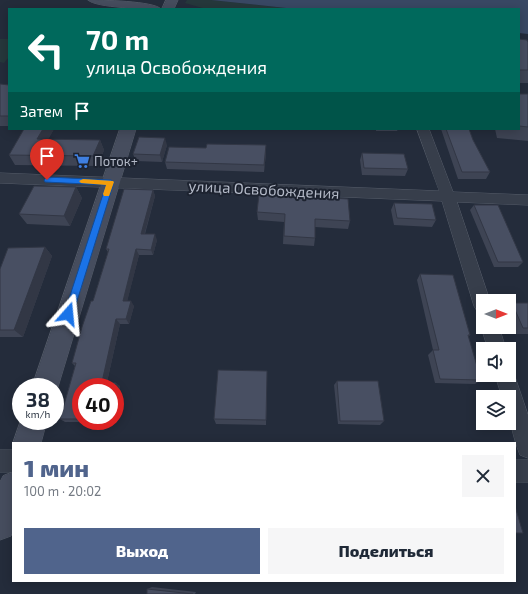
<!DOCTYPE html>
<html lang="ru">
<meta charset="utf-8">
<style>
:root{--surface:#fff;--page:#f6f6f7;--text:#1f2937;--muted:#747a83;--accent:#50648c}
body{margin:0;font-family:"Exo 2",sans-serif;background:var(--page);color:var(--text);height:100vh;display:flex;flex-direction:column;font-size:15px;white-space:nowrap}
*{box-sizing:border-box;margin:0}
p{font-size:13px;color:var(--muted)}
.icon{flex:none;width:22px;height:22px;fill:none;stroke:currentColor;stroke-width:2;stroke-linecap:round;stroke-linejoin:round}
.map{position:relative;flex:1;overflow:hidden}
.panel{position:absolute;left:12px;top:442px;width:504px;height:140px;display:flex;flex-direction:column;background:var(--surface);border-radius:0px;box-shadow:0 2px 10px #0003}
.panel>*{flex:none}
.hud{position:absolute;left:8px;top:8px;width:512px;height:122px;border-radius:0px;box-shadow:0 2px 10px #0003;background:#00695c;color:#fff;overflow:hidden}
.needle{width:26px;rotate:90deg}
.fabs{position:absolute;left:476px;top:294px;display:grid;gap:8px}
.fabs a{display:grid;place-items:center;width:40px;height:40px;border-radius:0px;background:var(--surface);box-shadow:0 2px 10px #0003;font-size:20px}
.speed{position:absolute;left:12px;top:378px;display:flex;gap:8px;font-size:20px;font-weight:700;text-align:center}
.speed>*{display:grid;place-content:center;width:52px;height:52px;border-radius:50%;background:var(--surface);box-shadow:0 2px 10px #0003;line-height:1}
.speed small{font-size:10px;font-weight:400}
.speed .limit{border:6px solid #d22;background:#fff;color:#111}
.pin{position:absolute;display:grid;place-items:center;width:34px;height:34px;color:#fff;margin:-41px -17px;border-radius:50% 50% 50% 0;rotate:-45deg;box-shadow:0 0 4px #0007}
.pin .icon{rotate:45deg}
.me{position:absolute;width:44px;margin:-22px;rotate:18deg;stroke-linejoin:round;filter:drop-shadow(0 0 3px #0008)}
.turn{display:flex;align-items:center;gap:14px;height:84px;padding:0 12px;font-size:18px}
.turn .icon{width:52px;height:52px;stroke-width:2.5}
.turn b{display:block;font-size:28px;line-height:34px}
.then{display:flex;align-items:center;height:38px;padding:0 12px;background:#0003;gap:8px;font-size:15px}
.round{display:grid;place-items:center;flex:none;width:42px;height:42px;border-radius:0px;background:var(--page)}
.head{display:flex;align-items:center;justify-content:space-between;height:68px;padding:0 12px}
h1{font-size:24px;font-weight:800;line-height:30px;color:var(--accent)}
.cta{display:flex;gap:8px;margin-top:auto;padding:8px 12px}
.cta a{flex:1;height:46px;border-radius:0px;background:var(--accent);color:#fff;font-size:16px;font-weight:800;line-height:46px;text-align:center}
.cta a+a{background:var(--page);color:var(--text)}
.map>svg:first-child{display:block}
.green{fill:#26383c}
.water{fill:#394864}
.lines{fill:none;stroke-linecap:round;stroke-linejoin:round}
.street-casing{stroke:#555c69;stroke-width:1}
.secondary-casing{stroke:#555c69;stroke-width:1}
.street{fill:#373e4b;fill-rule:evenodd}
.secondary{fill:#464d5e;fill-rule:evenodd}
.wall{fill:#3e4454}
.shaded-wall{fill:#323745}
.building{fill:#484f62;stroke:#323745}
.route{fill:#1a73e8;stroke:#114b97}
.slow{fill:#f59e0b}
.labels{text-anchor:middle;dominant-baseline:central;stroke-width:4;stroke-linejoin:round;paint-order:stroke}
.far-poi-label{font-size:13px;fill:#b3b9c7;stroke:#1d2330;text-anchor:start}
.street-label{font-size:15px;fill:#b3b9c7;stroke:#1d2330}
</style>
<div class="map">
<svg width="528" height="594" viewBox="0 0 528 594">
<rect width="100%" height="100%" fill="#242c3b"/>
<path class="green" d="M187,0H211L295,9H206L185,3Z
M0,39H9V57L4,63L0,62Z"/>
<path class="water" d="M211,0H528V34L519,33V9H295Z"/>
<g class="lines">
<defs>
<path id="street" d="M417,129H429L453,192L528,195V205L457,202L490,301H483V313L477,311L474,306L442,201L0,183V173L439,191Z
M483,323V327H499L506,349H488L481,327Z
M509,367L512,368L528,415V458L520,455C512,434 509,419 509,397H502L495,375H509Z
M0,450H13V472H0Z
M515,460H528V482H515Z"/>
<path id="secondary" d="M88,0C101,0 154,1 161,9C148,9 95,8 88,0Z
M166,0H178L174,9H162Z
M120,129H136L58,387L55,393V387H32Z
M21,420L47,421L41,443H13Z
M13,472V530L11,536L0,540V482L3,476Z"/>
</defs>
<use href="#street" class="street-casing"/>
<use href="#secondary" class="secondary-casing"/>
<use href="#street" class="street"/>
<use href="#secondary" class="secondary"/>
</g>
<path class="wall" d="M519,39L528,42V83H519Z
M0,84L9,85V126H0Z
M528,93V141L497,138L495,129H519V94H528Z
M24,129H54L48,139L100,140L104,150L98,166L15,165L9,155Z
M376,129H398L397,131H376Z
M441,129H469L473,140L490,172L486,179H458Z
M167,145L162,162L136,161L133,154Z
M266,153L264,172L167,169L165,162Z
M362,153L408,169L405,176L362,175L360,160Z
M76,187L82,198L70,226L27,224L19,214Z
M153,190L155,196L145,234L157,240L153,255H139L127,301L134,306L129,324H120L107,382L120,386L115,407V387H81V421H112V422H65L60,419L75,366L72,363L93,301L108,252L106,249Z
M315,197L350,221L348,229L315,227V238L314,246L283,244L284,222L258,220L257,212Z
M394,203L436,220L432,227L394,225L391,210Z
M474,205L523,262L518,267H494L470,210Z
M45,247L52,256L23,337H0V269Z
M420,274L470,335L468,337L481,380L475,384L435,383L428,355L433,350L417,280Z
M512,303H528V334H516L509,315V306Z
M267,371L266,425L216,424L214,419Z
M337,381L384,421L380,425L338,424L334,385Z
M152,587L196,592L195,594H147V589Z"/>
<path class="shaded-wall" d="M43,129H54L43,149L37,139Z
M165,138L167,145L162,162L160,155Z
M100,140L104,150L98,166L93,156Z
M266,145V153L264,172V165Z
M76,187L82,198L70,226L64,216Z
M153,190L155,196L143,239L141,234Z
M155,234L157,240L153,255L151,250Z
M45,247L52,256L23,337L14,330Z
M136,249L139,255L126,306L123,301Z
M131,301L134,306L129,324L126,319Z
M116,319L120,324L106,386L102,382Z
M116,383L120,386L115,407V387Z"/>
<path class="building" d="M519,39L527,40L528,42V70H519Z
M0,84L9,85V116H0Z
M519,94H528V127L519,126Z
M24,129H43L37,139L100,140L93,156L9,155Z
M446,129H469L473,140L490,172H462Z
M139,137L165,138L160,155L133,154Z
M207,144L266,145L264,165L165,162L169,147L206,148Z
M362,153L404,154L408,169L364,168Z
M34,186L76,187L64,216L19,214Z
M124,189L153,190L141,234H155L151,250L136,249L123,301H131L126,319H116L102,382L116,383L115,387H81V419H60L76,363H72L82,327L91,301H93L109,249H106Z
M259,194L315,195V197L348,199L350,221L315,219V238L284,236L285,214L257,212Z
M394,203L432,204L436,220L397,218Z
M474,205H498L523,262H498Z
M45,247L14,330H0V269L8,248Z
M420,274L453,275L470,335H468L481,380L440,379L433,350H439Z
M512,303H528V328H523Z
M218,370L267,371L266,420L214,419Z
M337,381H378L384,421H340Z
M515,506L523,533H515Z
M147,589L193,594H147Z"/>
<path class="route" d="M47,177L111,180L114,182L73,314L68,318L64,314L106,185L45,182L44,180Z"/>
<path class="slow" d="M83,179L113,181L114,182L109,196H104L103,194L106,185L81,183L79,181Z"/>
<defs>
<symbol id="supermarket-bare" viewBox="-9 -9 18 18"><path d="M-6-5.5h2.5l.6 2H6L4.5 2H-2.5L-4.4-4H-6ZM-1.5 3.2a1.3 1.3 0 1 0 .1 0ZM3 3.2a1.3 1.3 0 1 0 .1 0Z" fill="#3f7fe0" stroke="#1d2330" stroke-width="2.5" paint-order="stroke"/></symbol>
</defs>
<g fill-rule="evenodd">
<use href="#supermarket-bare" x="71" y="150" width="22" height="22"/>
</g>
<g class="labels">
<g class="far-poi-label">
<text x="94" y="161">Поток+</text>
</g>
<g class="street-label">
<text transform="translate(264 189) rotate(3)">улица Освобождения</text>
</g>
</g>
</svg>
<div class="fabs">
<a><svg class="needle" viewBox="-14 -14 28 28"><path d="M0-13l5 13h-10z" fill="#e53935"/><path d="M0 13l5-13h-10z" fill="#747a83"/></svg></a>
<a><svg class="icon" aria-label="sound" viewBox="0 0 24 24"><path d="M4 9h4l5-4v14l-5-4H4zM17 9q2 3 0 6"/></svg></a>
<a><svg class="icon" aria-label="layers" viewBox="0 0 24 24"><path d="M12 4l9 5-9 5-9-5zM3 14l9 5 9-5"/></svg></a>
</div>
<div class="speed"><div>38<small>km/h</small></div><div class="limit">40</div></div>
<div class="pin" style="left:47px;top:180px;background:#d93025"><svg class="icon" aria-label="arrive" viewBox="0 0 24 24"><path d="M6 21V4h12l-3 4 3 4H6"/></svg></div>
<svg class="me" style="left:68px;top:314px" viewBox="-20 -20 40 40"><path d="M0-17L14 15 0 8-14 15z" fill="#1a73e8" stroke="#fff" stroke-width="4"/></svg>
<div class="hud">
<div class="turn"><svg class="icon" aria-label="left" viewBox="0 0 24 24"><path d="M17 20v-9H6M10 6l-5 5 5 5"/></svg><div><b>70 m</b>улица Освобождения</div></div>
<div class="then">Затем<svg class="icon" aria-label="arrive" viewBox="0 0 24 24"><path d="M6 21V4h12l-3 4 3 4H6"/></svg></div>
</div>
<section class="panel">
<div class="head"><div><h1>1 мин</h1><p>100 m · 20:02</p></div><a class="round"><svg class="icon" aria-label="close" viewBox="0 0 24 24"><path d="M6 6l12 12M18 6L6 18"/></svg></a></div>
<div class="cta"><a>Выход</a><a>Поделиться</a></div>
</section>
</div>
